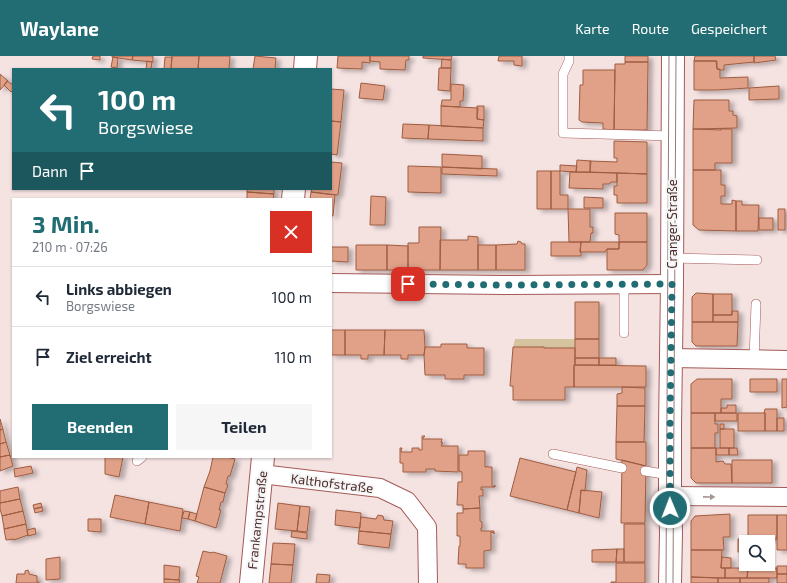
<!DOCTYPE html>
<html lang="de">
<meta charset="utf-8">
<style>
:root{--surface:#fff;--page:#f6f6f7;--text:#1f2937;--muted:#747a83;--line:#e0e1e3;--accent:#226d73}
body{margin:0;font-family:"Exo 2",sans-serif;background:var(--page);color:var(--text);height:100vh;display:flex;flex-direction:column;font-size:15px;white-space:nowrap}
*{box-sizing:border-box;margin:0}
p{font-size:13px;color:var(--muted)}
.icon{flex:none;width:22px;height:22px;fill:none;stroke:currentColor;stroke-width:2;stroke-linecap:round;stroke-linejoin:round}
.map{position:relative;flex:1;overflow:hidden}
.drawer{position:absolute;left:12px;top:142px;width:320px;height:260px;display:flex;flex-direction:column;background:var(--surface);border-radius:0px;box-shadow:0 1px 3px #0004}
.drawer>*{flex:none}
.hud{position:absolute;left:12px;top:12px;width:320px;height:122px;border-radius:0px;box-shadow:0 1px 3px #0004;background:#226d73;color:#fff;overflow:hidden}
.controls{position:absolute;left:739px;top:479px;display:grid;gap:8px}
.controls a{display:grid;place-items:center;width:36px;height:36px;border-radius:0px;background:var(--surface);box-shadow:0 1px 3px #0004;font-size:20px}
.pin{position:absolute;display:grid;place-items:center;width:34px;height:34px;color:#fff;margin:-17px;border-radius:8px;box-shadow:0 2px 6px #0006}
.me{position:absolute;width:44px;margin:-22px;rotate:359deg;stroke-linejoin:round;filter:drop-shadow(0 0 3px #0008)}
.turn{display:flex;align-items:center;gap:14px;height:84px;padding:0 20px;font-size:18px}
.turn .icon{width:52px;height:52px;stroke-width:2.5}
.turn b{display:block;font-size:28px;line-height:34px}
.then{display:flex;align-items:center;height:38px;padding:0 20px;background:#0003;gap:8px;font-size:15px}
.round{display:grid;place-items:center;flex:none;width:42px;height:42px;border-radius:0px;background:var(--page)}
.summary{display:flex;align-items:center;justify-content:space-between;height:68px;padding:0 20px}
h1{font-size:24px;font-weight:700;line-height:30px;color:var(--accent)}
.button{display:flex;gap:8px;margin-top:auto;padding:8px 20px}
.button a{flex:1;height:46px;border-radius:0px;background:var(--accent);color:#fff;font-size:16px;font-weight:700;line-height:46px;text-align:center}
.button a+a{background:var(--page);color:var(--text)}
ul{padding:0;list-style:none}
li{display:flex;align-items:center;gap:12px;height:60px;padding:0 20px;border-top:1px solid var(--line)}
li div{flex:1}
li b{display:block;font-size:15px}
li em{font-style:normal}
header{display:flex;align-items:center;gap:24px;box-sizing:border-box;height:56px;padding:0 20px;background:var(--accent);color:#fff}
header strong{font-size:19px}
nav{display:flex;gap:22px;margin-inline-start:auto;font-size:14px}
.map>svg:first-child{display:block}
.green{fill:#d6c4a1}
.building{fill:#e0a188;stroke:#9f5c40;filter:url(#shadow)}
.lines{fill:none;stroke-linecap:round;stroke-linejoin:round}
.lane-casing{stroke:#a45a58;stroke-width:10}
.street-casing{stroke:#a45a58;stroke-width:20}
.secondary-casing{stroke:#a45a58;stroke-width:24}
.lane{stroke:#fff;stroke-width:9}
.street{stroke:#fff;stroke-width:18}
.secondary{stroke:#fff;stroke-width:22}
.tram{stroke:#957b79;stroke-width:1}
.oneway{fill:#a69694}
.route{stroke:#226d73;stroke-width:7;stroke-dasharray:0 12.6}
.labels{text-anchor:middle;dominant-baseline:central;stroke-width:4;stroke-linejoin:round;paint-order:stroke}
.street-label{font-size:13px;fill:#4c2c2a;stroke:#f5f5f5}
</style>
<header>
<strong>Waylane</strong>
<nav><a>Karte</a><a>Route</a><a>Gespeichert</a></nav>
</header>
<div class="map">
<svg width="787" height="527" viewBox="0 0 787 527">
<defs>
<filter id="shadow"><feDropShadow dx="4.5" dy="2.5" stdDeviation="2" flood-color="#0004"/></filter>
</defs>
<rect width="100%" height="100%" fill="#f5e3e2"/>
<path class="green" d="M515,283H575V292H544L543,291H513Z"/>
<path class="building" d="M93,0H100V4L92,3Z
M112,0H133L132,4L112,1Z
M133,0H153V6L132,4Z
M172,0H199L198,13H171Z
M199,0H230L229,13H198Z
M255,0L276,2L275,13H253Z
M338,0H370V7L362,6V13L337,12Z
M370,0H409V4H406L405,14L380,13V6L370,5Z
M423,0H452L451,4L423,2Z
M499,0H522V10L514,9V5H498Z
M625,0H648V6H625Z
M695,0H754V6L724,9V14H720V13H717V5H694Z
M754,0H775L776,4L754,7Z
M113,1L118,2L117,12L111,11Z
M165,1H172L171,13H164Z
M442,3L451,4V12H441Z
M147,5L152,6L151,13H146Z
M694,5H716L717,13L720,14V22L748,21V32L716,34H694Z
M625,6H648L647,74H614L615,8H625Z
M439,12H451L450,35L438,34Z
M583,14H615L614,74L603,73V67L582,66L579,64L580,29H583Z
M0,18L8,25L0,34Z
M7,25L13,29V34L11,36L4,29Z
M361,27L385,30L383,44L359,42Z
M451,28L464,29L463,45H460V51L441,50L442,44H451Z
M779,30V43L749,44V32Z
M331,33L344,34L341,66L331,65Z
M694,44H729V55H733V59L737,60V72L693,73Z
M441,50L478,52L477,63L484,64L483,72L441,70Z
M477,50H484V64L477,63Z
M331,65L341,66L337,99L331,98Z
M403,68L429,69L428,83L402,82Z
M429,69L483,72V85L428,83Z
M693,73L721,74V73H732V107H715V114H693Z
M614,85L647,86V118L590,116V105L617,106V102H614Z
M442,98L482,100V113L442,111Z
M577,104L591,105L590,116H576Z
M331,106L342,107L338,139L311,136L312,133H331Z
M560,109L577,110L576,116L560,115Z
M408,110L441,111V137L408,136Z
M442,111L497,113V120L442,118Z
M693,114H721V129H725V140H721V148H732V144L736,145V175L699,174L693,169Z
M537,115H551V153H537Z
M551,115H560V139H568V153H551Z
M570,116L617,117V126H611L609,128H603V133L569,132Z
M617,117L647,118V147H617V139H614V130H617Z
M247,133H274V138L247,136Z
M247,136L274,138L273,143H247Z
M311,136L335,139L333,160H331V143H310Z
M371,140L386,141L385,169H370Z
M584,141L603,142V152H584Z
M736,145H742V149H759L758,175H736Z
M568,153H590V171H593V177H591L590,186H569Z
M778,153H785V174H778Z
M615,157H647V186H619V179L615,178Z
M759,162H773V174H759Z
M419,171H441L440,214H408V187H419Z
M468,180L478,181V214H440V184H468Z
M518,185L521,186L522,188H525V214H496V189L517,188Z
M551,186H581L580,196H581V200H551Z
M581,186H619V193H607L606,194L605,196H580Z
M619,186H647V209L643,214H607V193H619Z
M356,189H387V214H356Z
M387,189L408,190V214H387Z
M478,189H496V214H478Z
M331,191H348V206L331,205Z
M696,237L713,238V266H692V241Z
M713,238H732V259H713Z
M575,246H599V283H575Z
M732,255H738V266H713V259H732Z
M692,266H738L737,290H696L692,286Z
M331,274H345V299H331Z
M345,274H385L384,299H368V303H361V299H345Z
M385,274H424L425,291L424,299H408V303H401V299H384Z
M575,283H599V302H575Z
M441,288H467V292H484V319H464V323H445V319H425L424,299L425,291H441Z
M513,291H544V292H575V309H574V331H565V344H513V330H510Z
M575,302H599V309H575Z
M599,302H616V309H599Z
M574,309L646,310V331H574Z
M697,323H732V343H721V357H691V328Z
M750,323H777V336H750Z
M782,323H787V351L782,352Z
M622,331L645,332V350H617V338L622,337Z
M727,349H736V357H721V352H727Z
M617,350H645L644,386H616Z
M765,353H777V375H765V357H764Z
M691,357H715V368H718V377H715V392H691Z
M715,357H737V365H715Z
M738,357H765V375H738Z
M777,362H784V375H777Z
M0,363L3,373L0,374Z
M720,368H724V373H720Z
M3,373V374L6,386L0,388V374Z
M720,373H734V392H720Z
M422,380H425L424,381L423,383H442L441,387H443L442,388L441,390H458V416L435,415V413H426V416H403V407H400V392H402L401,396H412V392H419V394H422Z
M6,386L10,399L0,401V388Z
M616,386H646V410L616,403Z
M691,392H716V406L723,405L725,408H731L732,427H696L691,422Z
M716,392H729V399H716Z
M729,392H737L738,399H729Z
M468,395H485V411H487V410L488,411H492V430L494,431L495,429V431H481V434L483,433V440H479L480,452L463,453V449H457L458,426H462V416L459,415V399H468Z
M10,399L13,410L0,415V401Z
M105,401H123L119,421L105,418Z
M213,401H227L235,403L230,420H228L226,428L228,429L225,437L204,431L210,415Z
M520,402L576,416L567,454L510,440Z
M622,404L646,410L645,467H621Z
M732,404H772V427H732Z
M31,410L33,417L15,421L14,413Z
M577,411L587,414L585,435L581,434L579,457L567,454Z
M18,431L20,443L0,447V435L4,434Z
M204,431L225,437L223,446H221L219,454H221L216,472L195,465Z
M581,434L602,436L599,462L579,457Z
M115,439L149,446L145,468L110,461Z
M20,443L23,455L2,460L0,453V447Z
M149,446L183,453L180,475L145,468Z
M41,447L42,451L34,453L33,449Z
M278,447L300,450L297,475L275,473Z
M300,450L310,451L307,476L297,475Z
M42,451L43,455L35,457L34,453Z
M480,452V465L482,466V472H481V475H494V478V477L491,476V494L484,495V512H466V508H458L459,490H460V480H457V457H463V453Z
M336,454L361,457L360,472L335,469Z
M23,455L26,468L4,473V472L2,460Z
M184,455L190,456L188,463L182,462Z
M190,456L197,458L195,465L188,463Z
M730,458V481H723L724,494H691V465L695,460Z
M378,459L383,460L384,464L393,465L391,478L359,475L361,461L376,463Z
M748,459H777V483H759V486H751V483H748Z
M777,459H787V494H777Z
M88,463H101V476L88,475Z
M26,468L28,479L14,484V483L6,484L4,473Z
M624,468H645V506H624Z
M35,472L36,478L28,480L27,474Z
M292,475L307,477V483L291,481Z
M359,475L391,478L389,492L358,488Z
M738,483H745V496H738Z
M273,487L295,488L293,509L271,508Z
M617,493H624V506H616Z
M617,493L616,506H592V494Z
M691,494H722L721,512H725V522L691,521Z
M203,495L212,497L213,496L227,500L220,527H197L199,521L196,520Z
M60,501V523L46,524V503Z
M722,501L731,502V512H721Z
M616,507H645V527H611V526H616Z
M271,508L293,509L291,527H269Z
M164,509L180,511L179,524L164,523Z
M777,510H787V518H777Z
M725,512H748L747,522H725Z
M748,512H777V522H747Z
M28,514L29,516V518L37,520V526H39V527H16L17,518H25V515Z
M317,518L330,519L329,527H316Z
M777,518H787V527H777Z
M691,521L718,522V527H691Z
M718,522H740V527H718Z
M740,522H769V527H740Z
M164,523L180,524L179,527H164Z"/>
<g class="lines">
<defs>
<path id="lane" d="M569,0V5L563,18V77L673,80
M671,202L757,204
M624,229V277
M754,304L756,248
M553,398L622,412
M137,405L142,401
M645,415L670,419"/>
<path id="street" d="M331,227L503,229L672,228
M671,302L787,304
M261,418L380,432L407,445L427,471L428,527
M670,440L787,441"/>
<path id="secondary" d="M305,13L306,0
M293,143L294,133
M251,527L263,401
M670,527L671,477L670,440V370L672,228L673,0"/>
</defs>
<use href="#lane" class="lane-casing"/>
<use href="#street" class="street-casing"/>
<use href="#secondary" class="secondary-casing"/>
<use href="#lane" class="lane"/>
<use href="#street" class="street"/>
<use href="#secondary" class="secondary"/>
<path class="tram" d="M666,527L669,0
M673,527L676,0"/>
</g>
<defs><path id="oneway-solid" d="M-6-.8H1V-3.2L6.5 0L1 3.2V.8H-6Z"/></defs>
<use class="oneway" href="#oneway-solid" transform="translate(709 441) rotate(1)"/>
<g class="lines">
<path class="route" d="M408,228L503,229L672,228L670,370V452"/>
</g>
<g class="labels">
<g class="street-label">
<text transform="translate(672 168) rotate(-90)">Cranger Straße</text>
<text transform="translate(332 427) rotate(7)">Kalthofstraße</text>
<text transform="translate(257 464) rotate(-84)">Frankampstraße</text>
</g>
</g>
</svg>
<div class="controls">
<a><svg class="icon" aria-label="search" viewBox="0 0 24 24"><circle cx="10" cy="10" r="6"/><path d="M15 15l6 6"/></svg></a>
</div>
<div class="pin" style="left:408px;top:228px;background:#d93025"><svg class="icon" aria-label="arrive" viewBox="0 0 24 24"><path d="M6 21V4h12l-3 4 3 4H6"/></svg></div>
<svg class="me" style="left:670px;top:452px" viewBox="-20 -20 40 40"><circle r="17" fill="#226d73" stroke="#fff" stroke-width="3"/><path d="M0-11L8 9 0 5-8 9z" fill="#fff"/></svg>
<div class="hud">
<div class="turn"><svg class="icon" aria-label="left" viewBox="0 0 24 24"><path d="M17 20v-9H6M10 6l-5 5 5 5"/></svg><div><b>100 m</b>Borgswiese</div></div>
<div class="then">Dann<svg class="icon" aria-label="arrive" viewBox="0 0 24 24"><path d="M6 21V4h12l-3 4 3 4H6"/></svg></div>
</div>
<section class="drawer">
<div class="summary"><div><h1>3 Min.</h1><p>210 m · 07:26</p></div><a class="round" style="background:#d93025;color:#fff"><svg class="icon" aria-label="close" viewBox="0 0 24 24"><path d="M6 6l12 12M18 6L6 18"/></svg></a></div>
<ul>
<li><svg class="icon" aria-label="left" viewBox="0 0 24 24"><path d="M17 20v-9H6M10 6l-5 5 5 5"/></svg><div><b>Links abbiegen</b><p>Borgswiese</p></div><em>100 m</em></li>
<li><svg class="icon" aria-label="arrive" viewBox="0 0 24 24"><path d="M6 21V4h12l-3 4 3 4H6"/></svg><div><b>Ziel erreicht</b></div><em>110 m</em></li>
</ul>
<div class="button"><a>Beenden</a><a>Teilen</a></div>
</section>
</div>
